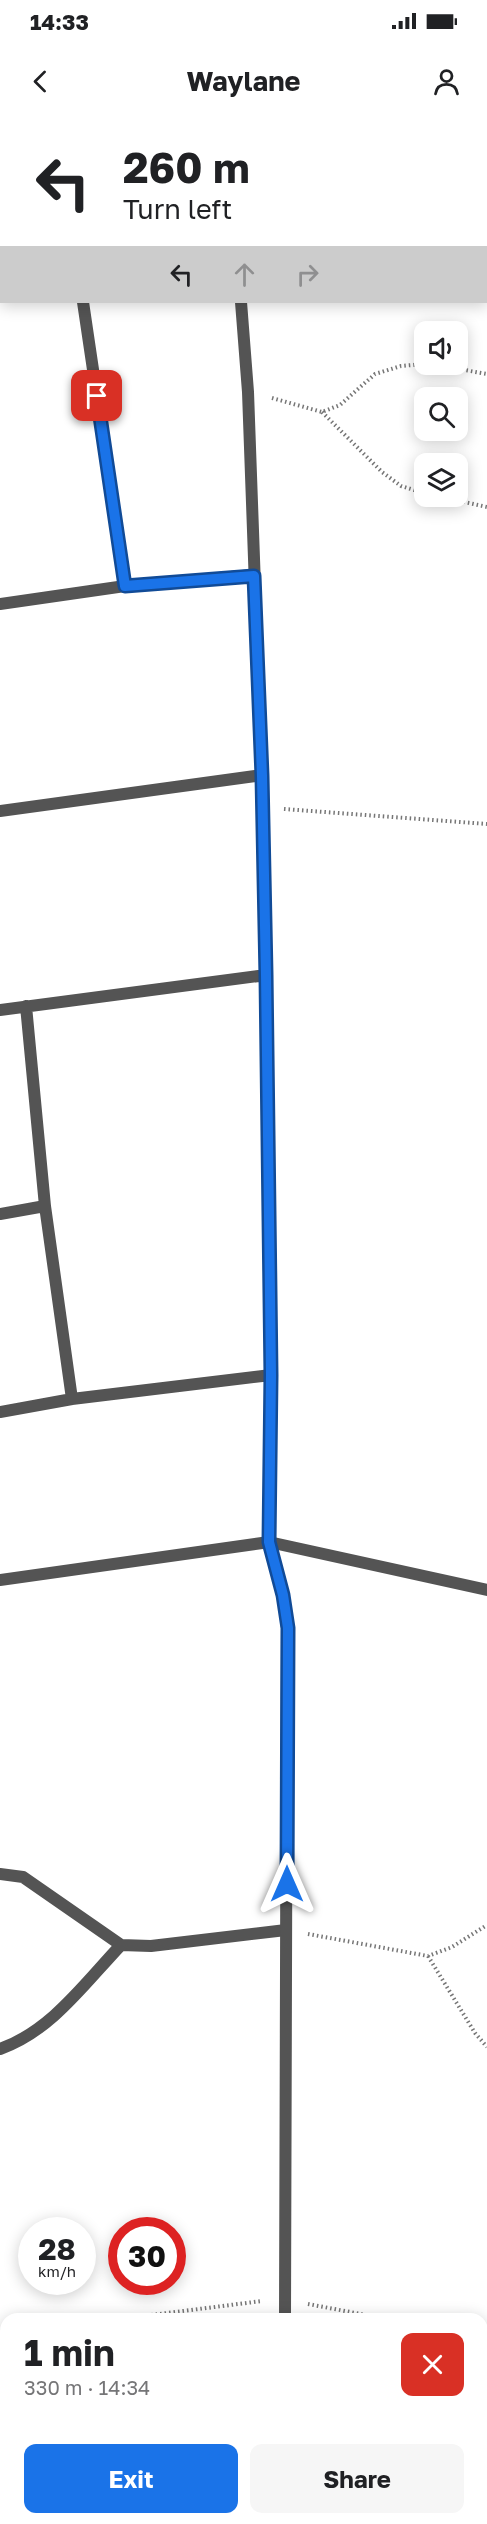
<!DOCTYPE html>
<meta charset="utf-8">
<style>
:root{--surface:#fff;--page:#f6f6f6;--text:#202124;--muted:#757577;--accent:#1a73e8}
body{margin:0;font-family:"Golos Text",sans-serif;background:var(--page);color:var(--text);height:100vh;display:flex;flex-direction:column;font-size:22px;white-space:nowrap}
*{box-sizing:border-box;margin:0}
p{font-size:20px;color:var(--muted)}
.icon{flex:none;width:33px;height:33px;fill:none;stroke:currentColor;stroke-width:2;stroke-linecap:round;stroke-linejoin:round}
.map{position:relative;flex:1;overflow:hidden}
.panel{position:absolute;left:0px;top:2193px;width:488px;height:212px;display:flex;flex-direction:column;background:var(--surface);border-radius:18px 18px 0 0;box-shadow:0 3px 15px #0003}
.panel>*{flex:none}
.guide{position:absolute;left:0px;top:0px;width:488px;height:183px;box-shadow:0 3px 15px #0003;background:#fff;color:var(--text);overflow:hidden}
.tools{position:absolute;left:414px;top:201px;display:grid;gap:12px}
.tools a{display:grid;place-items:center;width:54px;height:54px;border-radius:12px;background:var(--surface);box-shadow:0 3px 15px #0003;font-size:30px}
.speed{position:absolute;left:18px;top:2097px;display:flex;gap:12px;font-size:30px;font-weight:700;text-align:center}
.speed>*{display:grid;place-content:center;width:78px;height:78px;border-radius:50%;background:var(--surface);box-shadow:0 3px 15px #0003;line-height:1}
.speed small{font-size:15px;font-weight:400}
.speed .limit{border:9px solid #d22;background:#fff;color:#111}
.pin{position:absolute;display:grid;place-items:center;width:51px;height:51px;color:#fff;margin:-26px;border-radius:12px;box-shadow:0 3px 9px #0006}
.me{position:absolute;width:66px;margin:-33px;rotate:0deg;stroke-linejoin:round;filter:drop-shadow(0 0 4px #0008)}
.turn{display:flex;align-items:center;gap:21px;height:126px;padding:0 24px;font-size:27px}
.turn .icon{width:78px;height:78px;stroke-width:2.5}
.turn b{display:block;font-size:42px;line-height:51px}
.lanes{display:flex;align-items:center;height:57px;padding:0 24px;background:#0003;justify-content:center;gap:30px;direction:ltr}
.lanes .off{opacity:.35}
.round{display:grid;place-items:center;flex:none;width:63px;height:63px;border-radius:12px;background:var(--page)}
.head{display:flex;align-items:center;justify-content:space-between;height:102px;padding:0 24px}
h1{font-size:36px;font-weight:700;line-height:45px}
.primary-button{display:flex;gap:12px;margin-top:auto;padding:12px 24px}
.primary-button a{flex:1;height:69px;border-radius:12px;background:var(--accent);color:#fff;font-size:24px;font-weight:700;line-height:69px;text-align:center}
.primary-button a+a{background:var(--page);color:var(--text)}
.status{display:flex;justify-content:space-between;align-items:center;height:42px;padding:0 30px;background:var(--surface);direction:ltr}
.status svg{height:16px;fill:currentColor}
header{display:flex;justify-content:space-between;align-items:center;height:78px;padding:0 24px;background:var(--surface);font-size:27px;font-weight:700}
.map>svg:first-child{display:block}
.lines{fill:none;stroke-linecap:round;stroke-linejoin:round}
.path{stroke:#767676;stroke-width:4;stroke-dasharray:1.5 3;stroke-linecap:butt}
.service{stroke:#545454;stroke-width:12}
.minor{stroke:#545454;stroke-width:12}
.route-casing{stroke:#114b97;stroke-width:15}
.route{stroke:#1a73e8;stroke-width:10}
</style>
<div class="status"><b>14:33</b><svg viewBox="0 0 49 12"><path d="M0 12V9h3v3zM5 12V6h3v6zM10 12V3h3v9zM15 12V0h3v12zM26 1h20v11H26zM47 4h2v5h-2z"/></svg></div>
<header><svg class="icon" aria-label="back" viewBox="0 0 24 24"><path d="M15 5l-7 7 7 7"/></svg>Waylane<svg class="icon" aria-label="person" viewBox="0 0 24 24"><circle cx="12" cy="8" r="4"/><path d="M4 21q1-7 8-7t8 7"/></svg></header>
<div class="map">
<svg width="487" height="2404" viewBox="0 0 487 2404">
<rect width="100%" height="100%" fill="#fff"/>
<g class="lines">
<path class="path" d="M431,244L487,254
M272,278L322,292L340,285L375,254L401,246L424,244
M322,292L382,352L401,366L424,373
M437,376L487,387
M284,689L487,704
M308,1814L428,1836L452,1827L487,1805
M428,1836L475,1913L487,1927
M308,2184L387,2199
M120,2199L262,2181
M0,2215L6,2214
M482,2219L487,2220"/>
<path class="service" d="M269,1422L487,1470
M0,1754L23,1757L121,1825L151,1826L286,1810
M0,1929C51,1911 84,1864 121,1825"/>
<path class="minor" d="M228,2L230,0
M0,51H2
M83,182L125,466
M241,182L248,272L263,688L271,1255L269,1422L283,1475L287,1508L285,2199
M0,484L125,466L254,455
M0,691L262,655
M26,886L45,1086L72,1279
M0,890L266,855
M0,1094L45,1086
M0,1292L72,1279L271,1255
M0,1460L269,1422
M279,2404V2398"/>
</g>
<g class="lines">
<defs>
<path id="route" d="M97,276L125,466L254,456L262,656L266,855L271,1255L269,1422L283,1475L288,1508L287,1764"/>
</defs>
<use href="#route" class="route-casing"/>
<use href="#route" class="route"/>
</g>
</svg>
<div class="tools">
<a><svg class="icon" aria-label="sound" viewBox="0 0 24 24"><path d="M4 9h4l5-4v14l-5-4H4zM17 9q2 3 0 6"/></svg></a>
<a><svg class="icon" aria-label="search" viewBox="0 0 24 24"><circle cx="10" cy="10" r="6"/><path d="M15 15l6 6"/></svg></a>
<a><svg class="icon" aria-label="layers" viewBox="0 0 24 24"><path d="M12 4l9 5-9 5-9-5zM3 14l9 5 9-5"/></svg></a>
</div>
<div class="speed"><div>28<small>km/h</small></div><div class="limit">30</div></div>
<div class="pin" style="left:97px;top:276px;background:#d93025"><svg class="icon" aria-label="arrive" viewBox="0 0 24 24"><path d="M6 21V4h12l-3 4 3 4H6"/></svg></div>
<svg class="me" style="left:287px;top:1764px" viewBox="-20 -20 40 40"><path d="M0-17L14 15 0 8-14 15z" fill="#1a73e8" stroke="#fff" stroke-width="4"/></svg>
<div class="guide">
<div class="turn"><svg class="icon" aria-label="left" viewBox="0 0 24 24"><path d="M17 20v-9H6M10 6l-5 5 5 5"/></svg><div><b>260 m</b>Turn left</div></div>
<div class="lanes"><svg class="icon" aria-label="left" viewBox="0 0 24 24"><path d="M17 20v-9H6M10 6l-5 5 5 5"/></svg><svg class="icon off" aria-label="ahead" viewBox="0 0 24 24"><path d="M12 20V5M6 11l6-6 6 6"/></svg><svg class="icon off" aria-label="right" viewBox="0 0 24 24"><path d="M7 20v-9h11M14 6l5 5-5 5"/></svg></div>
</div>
<section class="panel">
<div class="head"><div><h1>1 min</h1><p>330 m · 14:34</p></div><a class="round" style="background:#d93025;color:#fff"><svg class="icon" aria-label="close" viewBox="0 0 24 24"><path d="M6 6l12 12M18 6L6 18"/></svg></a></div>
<div class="primary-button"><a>Exit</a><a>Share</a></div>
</section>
</div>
